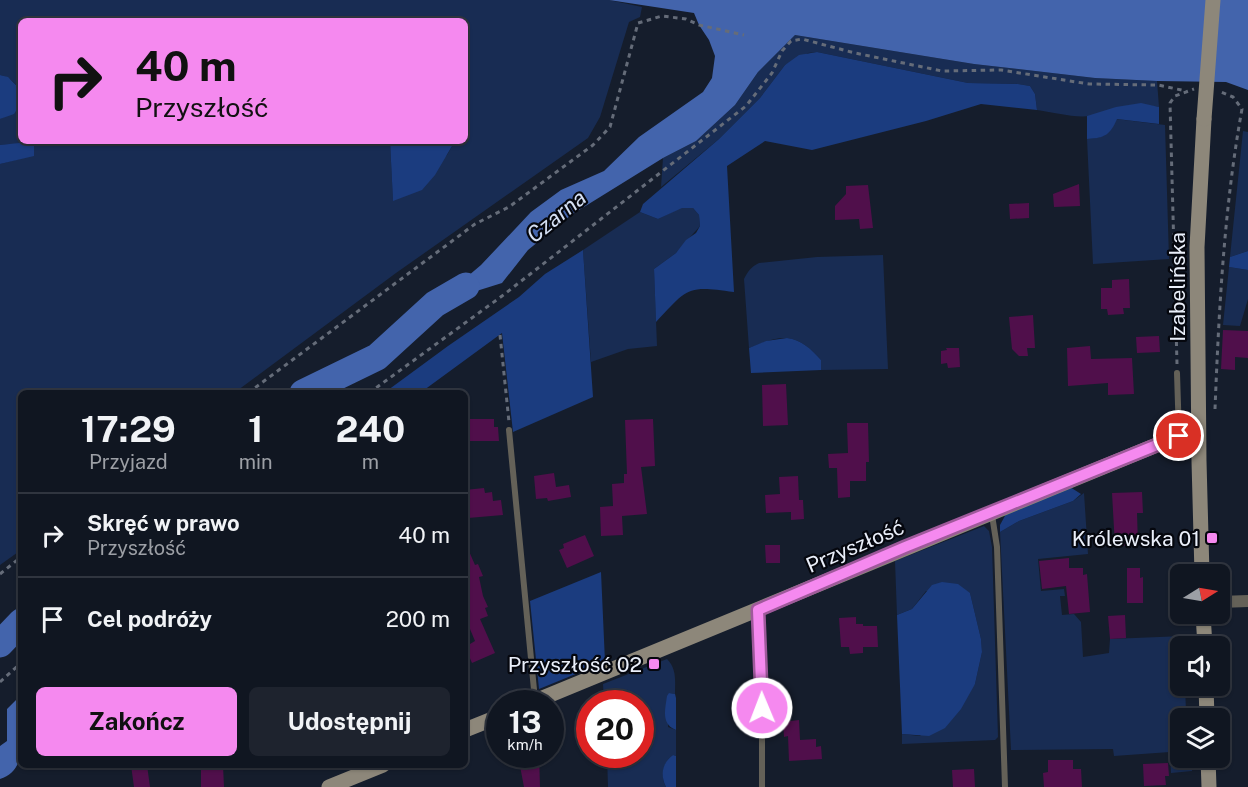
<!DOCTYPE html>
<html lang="pl">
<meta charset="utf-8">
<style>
:root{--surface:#101621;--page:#1e232e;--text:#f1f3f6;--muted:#9c9fa5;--line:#30353f;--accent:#f589ef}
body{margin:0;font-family:"Public Sans",sans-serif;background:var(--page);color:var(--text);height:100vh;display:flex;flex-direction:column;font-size:22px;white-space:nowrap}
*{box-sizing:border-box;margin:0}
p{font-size:20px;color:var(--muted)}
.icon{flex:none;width:33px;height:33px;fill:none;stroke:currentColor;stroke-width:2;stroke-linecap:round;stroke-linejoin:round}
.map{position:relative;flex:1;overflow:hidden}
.drawer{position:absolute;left:18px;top:390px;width:450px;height:378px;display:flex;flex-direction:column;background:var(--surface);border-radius:9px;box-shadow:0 2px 4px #0004,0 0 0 2px var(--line)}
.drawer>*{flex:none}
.top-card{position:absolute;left:18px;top:18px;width:450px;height:126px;border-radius:9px;box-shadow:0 2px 4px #0004,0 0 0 2px var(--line);background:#f589ef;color:#111;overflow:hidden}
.needle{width:39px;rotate:79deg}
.tools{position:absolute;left:1170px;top:564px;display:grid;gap:12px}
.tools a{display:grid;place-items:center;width:60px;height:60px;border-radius:9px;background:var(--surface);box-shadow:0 2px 4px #0004,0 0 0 2px var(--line);font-size:30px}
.speed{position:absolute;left:486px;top:690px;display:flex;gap:12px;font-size:30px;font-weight:700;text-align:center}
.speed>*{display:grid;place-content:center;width:78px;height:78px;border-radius:50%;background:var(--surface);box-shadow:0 2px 4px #0004,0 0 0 2px var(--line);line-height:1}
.speed small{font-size:15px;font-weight:400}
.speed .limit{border:9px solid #d22;background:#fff;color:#111}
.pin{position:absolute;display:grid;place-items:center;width:51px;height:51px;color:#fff;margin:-26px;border:3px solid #fff;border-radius:50%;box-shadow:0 2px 6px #0007}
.me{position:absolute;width:66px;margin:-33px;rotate:359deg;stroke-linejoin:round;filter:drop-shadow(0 0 4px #0008)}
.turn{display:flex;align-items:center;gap:21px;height:126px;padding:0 18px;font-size:27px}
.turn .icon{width:78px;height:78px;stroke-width:2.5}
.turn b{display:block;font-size:42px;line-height:51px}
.eta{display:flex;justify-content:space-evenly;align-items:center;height:102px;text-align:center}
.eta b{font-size:36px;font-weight:700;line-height:42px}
.action{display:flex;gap:12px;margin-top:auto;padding:12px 18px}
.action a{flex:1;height:69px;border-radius:9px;background:var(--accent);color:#111;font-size:24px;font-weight:700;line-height:69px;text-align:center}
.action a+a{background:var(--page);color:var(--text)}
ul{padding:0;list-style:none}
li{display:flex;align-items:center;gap:18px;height:84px;padding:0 18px;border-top:2px solid var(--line)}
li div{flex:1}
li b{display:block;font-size:22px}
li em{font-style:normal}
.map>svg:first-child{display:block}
.green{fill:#182c53}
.forest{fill:#1b3c7f}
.water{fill:#4364ac}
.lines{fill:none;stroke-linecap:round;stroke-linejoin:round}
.river{stroke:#4364ac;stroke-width:27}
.building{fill:#500f4b}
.path{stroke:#656c79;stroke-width:3;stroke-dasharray:4.5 4.5;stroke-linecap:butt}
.lane{stroke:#646158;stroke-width:6}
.street{stroke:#646158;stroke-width:12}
.secondary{stroke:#8d877a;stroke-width:15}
.secondary-bridge{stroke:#8d877a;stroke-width:15}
.route-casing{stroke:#9f599b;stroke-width:15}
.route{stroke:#f589ef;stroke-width:10}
.poi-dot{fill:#f589ef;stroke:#05070e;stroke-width:2}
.labels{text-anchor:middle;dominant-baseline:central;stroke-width:4.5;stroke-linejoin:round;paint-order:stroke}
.street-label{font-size:21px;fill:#eaeffa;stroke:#05070e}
.poi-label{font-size:21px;fill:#eaeffa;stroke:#05070e;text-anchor:end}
.water-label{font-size:22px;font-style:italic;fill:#d5e0f4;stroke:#05070e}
</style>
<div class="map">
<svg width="1248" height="787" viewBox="0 0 1248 787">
<rect width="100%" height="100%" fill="#151d2c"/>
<path class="green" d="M0,0H609L642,7L640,17L629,22L600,117L588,138L396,273L234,393H21V550L0,565V164L34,155L33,143L0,145V119L19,110L21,104V141H390L393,200L447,155L455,141H465V21H21V95C19,85 10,77 0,75Z
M795,35L974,64L1095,78L1157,81L1159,107C1126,101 1118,110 1089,116C1075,118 1051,112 1037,110L1035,94L1030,86L1018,84L968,83L817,52L808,53L785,65L760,98L719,139L661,187L663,158L696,141L735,105L758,72Z
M1116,119L1165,125L1169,259L1093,264L1087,139C1103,138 1110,135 1116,119Z
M1243,131L1248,132V251L1230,257Z
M682,207L693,208L699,215L700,226L676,253L654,269L657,346L628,349L591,362L583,250L640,212L658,219Z
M883,255L888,369L821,370V360C795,332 783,334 749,348L744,279C748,271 751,267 759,263L817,257Z
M1229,267L1248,270V299L1240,326L1223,325Z
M1084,493L1088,554L1038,559L1041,591L1064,589L1065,596H1060L1062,615L1074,614L1081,622L1083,657L1109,653L1110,639L1184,636V646H1180V686H1185L1186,711L1191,712V718H1180V758H1192V771L1171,773L1170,752L1114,756L1113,749L1011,750L1000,532L1019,521L1073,501Z
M984,526L989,531L992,547L998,737L995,740L902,744V734L920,736L975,684L982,652L981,639L970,593L926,591L912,609L897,615L895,561Z
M667,659C677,669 675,681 675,694L669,693L668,727L676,730V756L673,755C663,762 660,776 666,787H608L607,755L640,754V704L604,703L603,684Z"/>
<path class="forest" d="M817,52L968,83L1018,84L1030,86L1035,94L1037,110L981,104L926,121L812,150L765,141L727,166L734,292C686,285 688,288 656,322L654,269L676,253L686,240L696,233L700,226L699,215L693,208H682L658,219L640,212L643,204L719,139L760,98L785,65L799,55Z
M0,75L8,77L19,88L21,104L14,114L0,119Z
M1141,103L1159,107V124L1117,119C1110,135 1105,138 1087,139V116L1116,107Z
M390,141H455L435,175L422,190L393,201Z
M19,143H34V156L0,164V145Z
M583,250L593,397L513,432L502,333L420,393H384L448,346L519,297L545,274Z
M1248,251V270L1229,267L1230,257Z
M787,338C802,340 811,349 821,360V370L751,373L749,348L766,341Z
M1070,487L1081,494L1073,501L1019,521L1000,532V525L1006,514Z
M601,572L605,662L539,689L530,601Z
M942,582L958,584L970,593L981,639L982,652L975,684L961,709L945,728L929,736L902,734L897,615L912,609L932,585Z
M669,693L675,694L676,698V730C661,724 665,710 667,696Z
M673,755L676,756V787H666C660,775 662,763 673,755Z"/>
<path class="water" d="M609,0H1248V90L1226,82L1157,81L1095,78L974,64L795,35L758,72L735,105L696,141L663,158L571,215L528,250L502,283L435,304L481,265L531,212L561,190L604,171L639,137L703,92L712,78L715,56L709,40L699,25L694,13Z
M18,698L21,699C21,725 31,770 0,779V746L7,741V709Z"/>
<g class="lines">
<path class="river" d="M303,393L377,357L435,304L466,286
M0,644L21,622"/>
</g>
<path class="building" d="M1079,184L1080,206L1054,207L1053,194Z
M868,185L873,228L860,229L859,219L835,220V206L846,194V186Z
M1029,203V218L1010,219L1009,204Z
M1129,279L1130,308H1123L1124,314L1108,315L1107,309H1101V288H1112V280Z
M1033,315L1035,348H1027L1028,356H1019L1012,349L1009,317Z
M1223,330L1248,331V358L1235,357V370L1221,369Z
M1159,336L1160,352L1137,353L1136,337Z
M1090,346L1091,359L1132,358L1134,394L1108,395V383L1068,386L1067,348Z
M946,348H959L960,367L948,368L947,363L941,364V351L947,350Z
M786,384L788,425L763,426L762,385Z
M470,419H494V427H498L499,441H470Z
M653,419L655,466L641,467L647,514L622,516L623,535L601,536L600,507L613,506L612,484L624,483V474H627L625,420Z
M847,423H868L869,462H866V481H850V497L838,498L837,468H829L828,454L848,453Z
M554,473L556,487L569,485L571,497L548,501L547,498L536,499L534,476Z
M798,476L799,500H803L804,519L791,520V512L766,513L765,495L780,494L779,477Z
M484,488L485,493L492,492L493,501L501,500L503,515L468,518L465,490Z
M1142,492L1143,513H1137L1138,545L1115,546L1112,493Z
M585,535L594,556L567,568L559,550L564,548L563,544Z
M465,542L475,565L478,564L483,576L479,577L483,596L488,607L485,608L488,616L480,619L495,653L472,663L465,647L475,641L465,617Z
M765,545H780V563H766Z
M1069,558V568H1083V575L1087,574L1090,612L1069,614L1066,586L1042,589L1039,561Z
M1127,568H1140V578L1143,577V603H1127Z
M1125,615L1126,638L1110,639L1108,616Z
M856,617V624H863V626H877L878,647H863V653L850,654L849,647H841L839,618Z
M799,720L800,740L816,739V747L821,746L822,759L789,761L788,736L784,737L783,722Z
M518,754H539L540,787H524L520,766H518Z
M1048,760H1073V769H1081L1082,787H1044L1043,773L1048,772Z
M1168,763L1169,776H1165L1166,785L1144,786L1143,764Z
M131,765H147L150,787H134Z
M201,765H223L224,787H201Z
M974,769L975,787H953L952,770Z"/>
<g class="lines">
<path class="path" d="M500,335L509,422
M1177,364L1170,103L1175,96L1194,89
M248,393L475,224L509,207L593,145L610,127L638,23L662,16L686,19L699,25L744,35
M369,393L502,296L746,106L772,73L782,51L791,41L802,39L855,53L942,71L1001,70L1089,84L1158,85L1186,91
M1215,409C1219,309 1224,208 1242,109L1233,97L1221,92
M0,574L21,557
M0,682L21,663"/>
<path class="lane" d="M1177,373L1179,436
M509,430L535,700
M992,515L997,547L1005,787
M758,610L762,686V787"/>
<path class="street" d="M1220,602L1248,601"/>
<path class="secondary" d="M1202,574L1199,461L1197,247L1204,119
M1203,614L1205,646
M1206,686L1207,718
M528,704L1198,428
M465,730L500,716
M1208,758L1209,787
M329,787L383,765"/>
<path class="secondary-bridge" d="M1204,119L1213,0"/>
</g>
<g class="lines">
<defs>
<path id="route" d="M762,708L758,610L905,547L1179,436"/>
</defs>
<use href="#route" class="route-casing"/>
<use href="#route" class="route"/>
</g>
<g class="poi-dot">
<rect x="1206" y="532" width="12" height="12" rx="3"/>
<rect x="648" y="658" width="12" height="12" rx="3"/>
</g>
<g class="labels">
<g class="street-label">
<text transform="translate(1177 287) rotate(-90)">Izabelińska</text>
<text transform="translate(855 546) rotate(-23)">Przyszłość</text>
</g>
<g class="poi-label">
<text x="1200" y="538">Królewska 01</text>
<text x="642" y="664">Przyszłość 02</text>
</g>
<g class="water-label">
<text transform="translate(556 216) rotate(-39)">Czarna</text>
</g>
</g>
</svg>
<div class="tools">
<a><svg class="needle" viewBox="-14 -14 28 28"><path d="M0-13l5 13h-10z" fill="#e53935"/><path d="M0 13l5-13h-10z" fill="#9c9fa5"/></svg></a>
<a><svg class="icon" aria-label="sound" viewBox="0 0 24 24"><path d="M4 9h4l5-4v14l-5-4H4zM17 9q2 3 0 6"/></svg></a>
<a><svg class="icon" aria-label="layers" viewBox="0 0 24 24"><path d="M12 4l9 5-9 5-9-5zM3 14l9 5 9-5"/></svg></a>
</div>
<div class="speed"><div>13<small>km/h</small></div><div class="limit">20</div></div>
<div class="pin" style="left:1179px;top:436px;background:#d93025"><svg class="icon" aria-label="arrive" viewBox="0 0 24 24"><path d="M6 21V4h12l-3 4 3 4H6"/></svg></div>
<svg class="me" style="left:762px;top:708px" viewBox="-20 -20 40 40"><circle r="17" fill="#f589ef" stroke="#fff" stroke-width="3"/><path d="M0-11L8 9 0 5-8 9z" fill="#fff"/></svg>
<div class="top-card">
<div class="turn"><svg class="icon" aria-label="right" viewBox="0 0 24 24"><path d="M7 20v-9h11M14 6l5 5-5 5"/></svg><div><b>40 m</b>Przyszłość</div></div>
</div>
<section class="drawer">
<div class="eta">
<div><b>17:29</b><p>Przyjazd</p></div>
<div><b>1</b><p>min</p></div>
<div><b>240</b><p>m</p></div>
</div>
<ul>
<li><svg class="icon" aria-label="right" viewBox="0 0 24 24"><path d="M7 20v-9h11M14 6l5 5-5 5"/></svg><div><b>Skręć w prawo</b><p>Przyszłość</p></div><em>40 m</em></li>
<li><svg class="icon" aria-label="arrive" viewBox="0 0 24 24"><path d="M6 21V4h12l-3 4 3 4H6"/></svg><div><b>Cel podróży</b></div><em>200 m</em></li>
</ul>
<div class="action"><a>Zakończ</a><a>Udostępnij</a></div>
</section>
</div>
